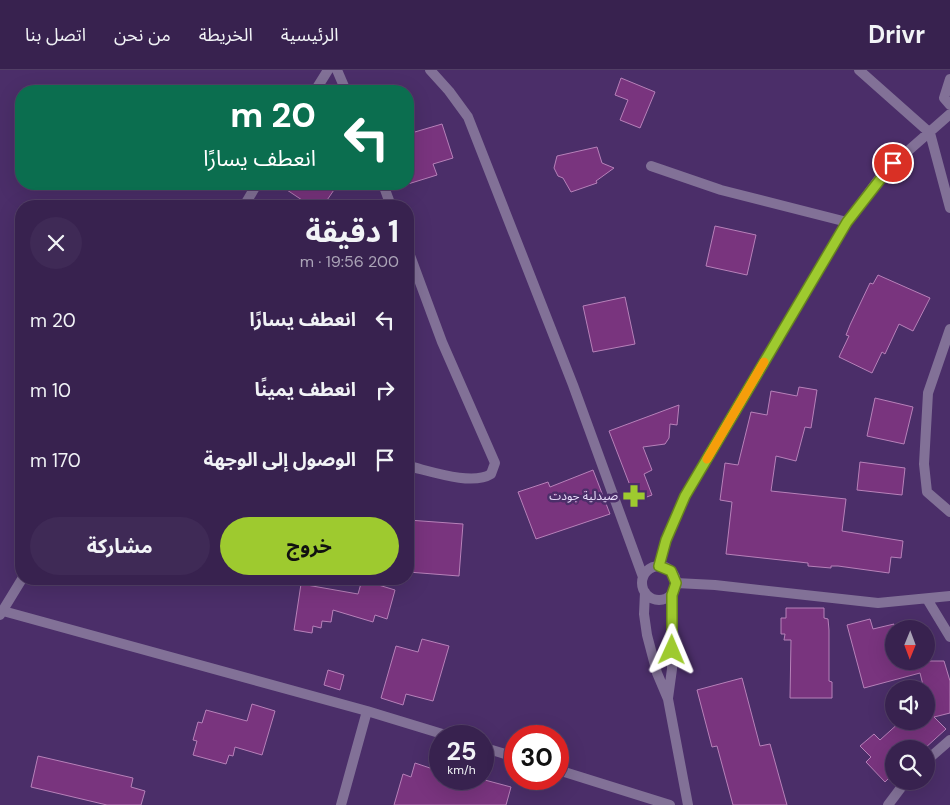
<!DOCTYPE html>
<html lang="ar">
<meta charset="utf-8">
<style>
:root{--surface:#38224f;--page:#3f2a56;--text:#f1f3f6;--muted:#aba4b7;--line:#523f66;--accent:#9eca2f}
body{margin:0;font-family:"DM Sans","Noto Sans Arabic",sans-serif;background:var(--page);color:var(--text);direction:rtl;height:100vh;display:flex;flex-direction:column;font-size:19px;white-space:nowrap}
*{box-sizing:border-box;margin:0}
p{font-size:16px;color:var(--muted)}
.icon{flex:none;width:28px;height:28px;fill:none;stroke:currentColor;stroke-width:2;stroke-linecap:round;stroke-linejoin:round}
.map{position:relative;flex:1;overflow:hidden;direction:ltr}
.drawer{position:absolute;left:15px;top:130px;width:399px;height:385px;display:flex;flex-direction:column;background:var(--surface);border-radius:20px;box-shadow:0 5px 20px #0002,0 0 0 1px var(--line);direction:rtl}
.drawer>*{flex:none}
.guide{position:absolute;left:15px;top:15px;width:399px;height:105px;border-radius:20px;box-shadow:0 5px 20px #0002,0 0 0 1px var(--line);direction:rtl;background:#0b6e4f;color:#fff;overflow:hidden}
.needle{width:32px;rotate:181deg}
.buttons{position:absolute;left:885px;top:550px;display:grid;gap:10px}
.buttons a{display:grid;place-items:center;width:50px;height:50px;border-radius:50%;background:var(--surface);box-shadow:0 5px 20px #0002,0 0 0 1px var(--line);font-size:25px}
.speed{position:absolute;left:429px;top:655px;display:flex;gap:10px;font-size:25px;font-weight:700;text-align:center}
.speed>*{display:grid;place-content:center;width:65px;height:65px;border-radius:50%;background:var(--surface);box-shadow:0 5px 20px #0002,0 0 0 1px var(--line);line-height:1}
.speed small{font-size:12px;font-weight:400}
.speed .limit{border:8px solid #d22;background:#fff;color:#111}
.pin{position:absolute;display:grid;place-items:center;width:42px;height:42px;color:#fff;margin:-21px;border:2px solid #fff;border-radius:50%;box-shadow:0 1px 5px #0007}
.me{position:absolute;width:55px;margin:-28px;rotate:1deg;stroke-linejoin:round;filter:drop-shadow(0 0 4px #0008)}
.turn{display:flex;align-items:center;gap:18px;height:105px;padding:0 15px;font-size:22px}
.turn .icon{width:65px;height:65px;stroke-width:2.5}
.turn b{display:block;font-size:35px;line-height:42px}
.round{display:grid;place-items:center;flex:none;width:52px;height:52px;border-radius:26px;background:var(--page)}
.overview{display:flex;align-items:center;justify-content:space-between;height:85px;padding:0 15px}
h1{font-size:30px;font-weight:700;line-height:38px}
.button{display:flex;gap:10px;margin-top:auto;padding:10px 15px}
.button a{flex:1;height:58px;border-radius:30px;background:var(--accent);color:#111;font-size:20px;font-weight:700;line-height:58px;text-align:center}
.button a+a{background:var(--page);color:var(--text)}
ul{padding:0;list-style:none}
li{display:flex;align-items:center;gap:15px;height:70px;padding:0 15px}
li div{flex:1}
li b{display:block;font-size:19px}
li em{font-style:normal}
header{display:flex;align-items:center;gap:30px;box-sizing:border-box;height:70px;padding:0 25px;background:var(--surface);border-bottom:1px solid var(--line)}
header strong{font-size:24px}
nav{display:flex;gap:28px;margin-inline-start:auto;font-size:18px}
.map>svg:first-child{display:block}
.building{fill:#79347e;stroke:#b781b9}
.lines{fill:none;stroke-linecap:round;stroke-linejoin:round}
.minor{stroke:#827197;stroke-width:10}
.route-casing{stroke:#67831f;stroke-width:12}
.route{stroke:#9eca2f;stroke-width:9}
.slow{stroke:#f59e0b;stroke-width:9}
.labels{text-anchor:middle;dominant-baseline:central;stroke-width:5;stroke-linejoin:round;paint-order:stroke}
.poi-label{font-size:12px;fill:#eadefb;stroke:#4b2e69;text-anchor:end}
</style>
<header>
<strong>Drivr</strong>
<nav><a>الرئيسية</a><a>الخريطة</a><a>من نحن</a><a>اتصل بنا</a></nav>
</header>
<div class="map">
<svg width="950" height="735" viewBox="0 0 950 735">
<rect width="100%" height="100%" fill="#4b2e69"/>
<path class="building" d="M621,8L655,22L640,58L620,50L628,30L615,25Z
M442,54L453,88L433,94L437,105L408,114V64Z
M597,77L602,93L614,98L596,111L597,113L571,122L563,108L558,106L554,98L557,86Z
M278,114H338L323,136H311Z
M715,156L756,165L747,205L706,196Z
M878,205L930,228L913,261L899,254L885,284L882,282L872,303L839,287L849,266L846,265L850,255L870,213L873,214Z
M625,227L635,274L593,282L583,236Z
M799,317L817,320L811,358L805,357L796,391L776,386L771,421L846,429L842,461L903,471L901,488L891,487L889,503L838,496H831V498L808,496V493L726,484L732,432L720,430L725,393L738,395L751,342L767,345L771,321L797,326Z
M875,328L913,337L904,374L867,366Z
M679,335L677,355L670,354L669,368L665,374L643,377L652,400L644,404L652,425L636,431L609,361Z
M860,392L905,398L902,425L857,420Z
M593,400L610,444L536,469L518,422L548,412L550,417Z
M408,450L463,454L459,506L408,502Z
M362,510L395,520L387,549L375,545L373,552L333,540L331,552L322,551L321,558L313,556L312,563L294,560L301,514L358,524Z
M786,538H824V548L828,549L829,560V611L832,612V628H790L791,570H784L785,564H781V548H786Z
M870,549L873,559L894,554V591H944L950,611V643L934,647L946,659L924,679H894V703L885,712L866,692L871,687L860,676L874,664L880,670L901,651H926V619H924L920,603L864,618L847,555Z
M422,569L449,576L433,631L406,624L403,635L381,628L396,576L418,582Z
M328,600L344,605L340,620L324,615Z
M742,608L760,676L770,674L787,735H733L717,676L712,677L697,620Z
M252,634L275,641L262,685L235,677L233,686L229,685L226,694L193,685L197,671L193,670L198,652L202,653L206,640L247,651Z
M38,686L133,708L131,717L145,721L141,735H107L31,717Z
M415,693L439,701L437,709H481L511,717L506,735H394L403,704L411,707Z"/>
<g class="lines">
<path class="minor" d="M337,0L346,21
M430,0L449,21L468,47L573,315L643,507
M859,0L930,63L950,138
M950,9L944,28L950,35
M315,21L328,0
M651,96L721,120L847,152
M383,114L391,136
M244,136L257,114
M408,180L442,272L495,393L491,404C472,416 430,401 408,396
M950,259L928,323L924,394L927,422L950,442
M642 513a17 17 0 1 1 34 0a17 17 0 1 1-34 0Z
M659,496L666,470L685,426L847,152L884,102L950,44
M676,513L715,515L878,533L950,526
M645,522L644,544L647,565L657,603L668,629L688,735
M927,529L950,567
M3,541L367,641L449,666
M0,545L22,509
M668,628L672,599V525
M482,677L515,687
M926,691L950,670
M558,700L670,735
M341,735L367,641
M888,735L906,711"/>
</g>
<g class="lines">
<defs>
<path id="route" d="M672,580V525L676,513L671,501L659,496L666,470L685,426L847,152L893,93"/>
</defs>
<use href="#route" class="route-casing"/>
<use href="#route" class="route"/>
<path class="slow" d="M707,389L764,292"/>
</g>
<defs>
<symbol id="pharmacy-bare" viewBox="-9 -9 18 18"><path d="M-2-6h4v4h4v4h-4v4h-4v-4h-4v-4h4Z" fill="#9eca2f" stroke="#4b2e69" stroke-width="2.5" paint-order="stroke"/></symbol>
</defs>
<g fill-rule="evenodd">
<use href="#pharmacy-bare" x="618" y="410" width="32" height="32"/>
</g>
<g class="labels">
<g class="poi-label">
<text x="618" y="426">صيدلية جودت</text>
</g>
</g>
</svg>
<div class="buttons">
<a><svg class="needle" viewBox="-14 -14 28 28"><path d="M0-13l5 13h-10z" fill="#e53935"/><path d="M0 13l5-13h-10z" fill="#aba4b7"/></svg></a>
<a><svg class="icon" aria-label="sound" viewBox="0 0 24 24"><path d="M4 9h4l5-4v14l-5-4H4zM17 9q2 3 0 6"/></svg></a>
<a><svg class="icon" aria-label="search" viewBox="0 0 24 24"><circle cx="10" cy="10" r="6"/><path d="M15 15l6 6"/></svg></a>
</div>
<div class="speed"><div>25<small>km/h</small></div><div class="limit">30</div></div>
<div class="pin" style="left:893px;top:93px;background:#d93025"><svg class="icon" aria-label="arrive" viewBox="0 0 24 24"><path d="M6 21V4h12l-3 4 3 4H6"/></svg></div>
<svg class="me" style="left:672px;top:580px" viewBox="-20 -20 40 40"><path d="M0-17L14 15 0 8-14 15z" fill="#9eca2f" stroke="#fff" stroke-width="4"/></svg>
<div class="guide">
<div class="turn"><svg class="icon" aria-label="left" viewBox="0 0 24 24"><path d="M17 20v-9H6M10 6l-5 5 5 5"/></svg><div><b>20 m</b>انعطف يسارًا</div></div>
</div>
<section class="drawer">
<div class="overview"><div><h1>1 دقيقة</h1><p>200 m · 19:56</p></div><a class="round"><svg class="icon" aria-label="close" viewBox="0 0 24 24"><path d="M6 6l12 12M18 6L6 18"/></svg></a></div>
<ul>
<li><svg class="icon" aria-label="left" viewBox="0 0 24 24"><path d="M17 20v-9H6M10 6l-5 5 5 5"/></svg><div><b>انعطف يسارًا</b></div><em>20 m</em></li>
<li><svg class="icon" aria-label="right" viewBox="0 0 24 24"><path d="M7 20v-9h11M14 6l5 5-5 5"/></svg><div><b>انعطف يمينًا</b></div><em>10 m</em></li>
<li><svg class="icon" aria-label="arrive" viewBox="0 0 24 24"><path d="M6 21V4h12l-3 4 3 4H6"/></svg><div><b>الوصول إلى الوجهة</b></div><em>170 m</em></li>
</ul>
<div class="button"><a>خروج</a><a>مشاركة</a></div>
</section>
</div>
